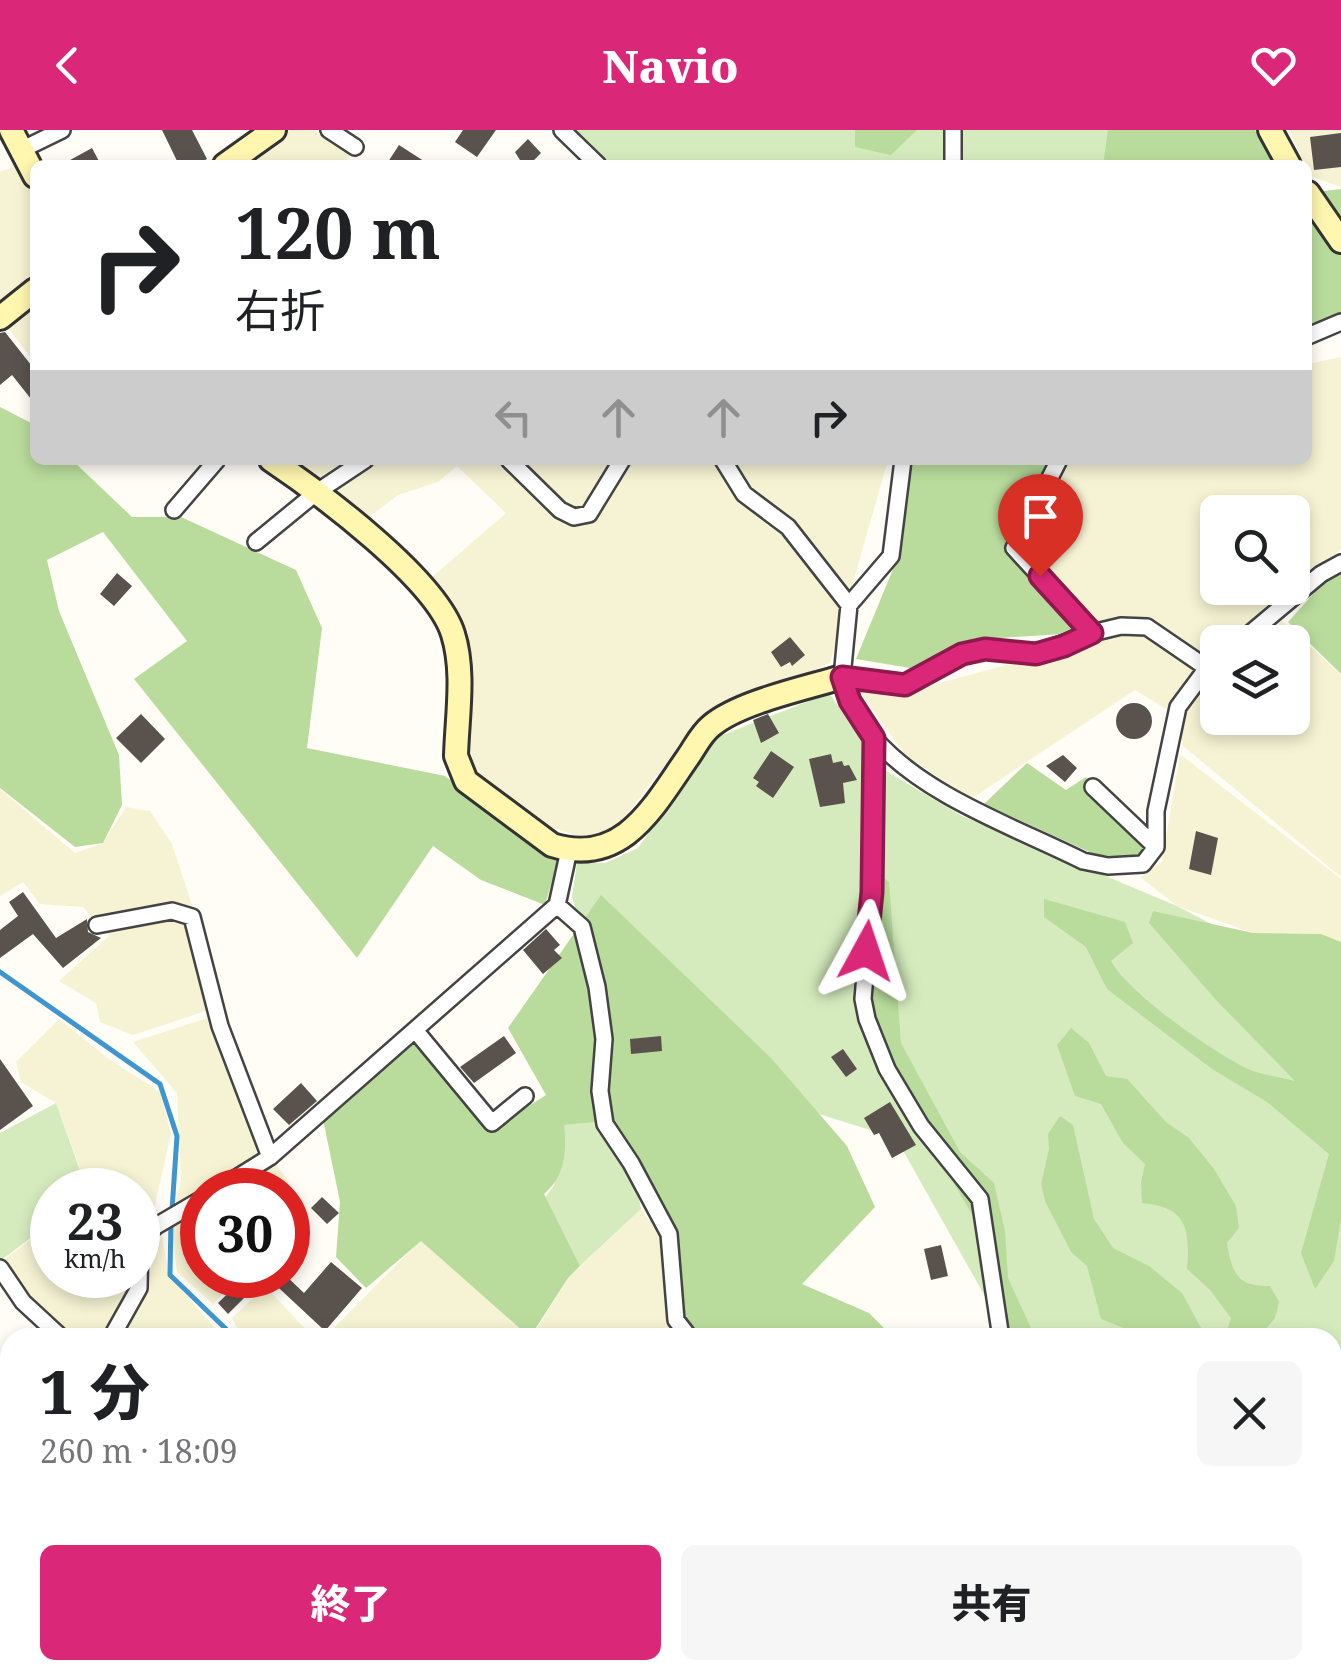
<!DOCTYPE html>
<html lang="ja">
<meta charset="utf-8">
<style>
:root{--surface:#fff;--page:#f6f6f6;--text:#202124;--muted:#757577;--accent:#db2777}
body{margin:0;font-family:"Noto Serif","Noto Sans JP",serif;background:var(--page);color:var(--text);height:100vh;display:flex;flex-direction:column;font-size:38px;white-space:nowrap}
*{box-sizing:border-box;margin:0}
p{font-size:32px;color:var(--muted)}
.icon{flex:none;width:55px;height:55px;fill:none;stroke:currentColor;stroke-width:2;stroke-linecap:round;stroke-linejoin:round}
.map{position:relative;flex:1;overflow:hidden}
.side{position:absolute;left:0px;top:1198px;width:1342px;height:352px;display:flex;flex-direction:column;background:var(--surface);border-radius:30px 30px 0 0;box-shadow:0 5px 15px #0003}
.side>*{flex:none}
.guide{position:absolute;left:30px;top:30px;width:1282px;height:305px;border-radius:15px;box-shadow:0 5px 15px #0003;background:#fff;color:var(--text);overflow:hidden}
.fabs{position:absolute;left:1200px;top:365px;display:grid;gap:20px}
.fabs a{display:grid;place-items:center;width:110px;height:110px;border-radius:15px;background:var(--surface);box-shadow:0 5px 15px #0003;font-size:50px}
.speed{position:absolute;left:30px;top:1038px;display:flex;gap:20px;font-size:50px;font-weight:700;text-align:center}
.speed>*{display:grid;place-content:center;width:130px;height:130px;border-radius:50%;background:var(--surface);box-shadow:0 5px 15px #0003;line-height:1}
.speed small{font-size:25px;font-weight:400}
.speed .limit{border:15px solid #d22;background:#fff;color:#111}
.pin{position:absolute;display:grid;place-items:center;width:85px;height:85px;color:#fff;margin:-102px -42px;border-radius:50% 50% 50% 0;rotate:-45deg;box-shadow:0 0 10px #0007}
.pin .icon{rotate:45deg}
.me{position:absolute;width:110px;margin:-55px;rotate:5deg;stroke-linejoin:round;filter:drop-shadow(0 0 8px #0008)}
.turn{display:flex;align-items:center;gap:35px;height:210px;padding:0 40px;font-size:45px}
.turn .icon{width:130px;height:130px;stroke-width:2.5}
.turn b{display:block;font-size:70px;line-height:85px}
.lanes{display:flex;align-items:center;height:95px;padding:0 40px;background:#0003;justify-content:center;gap:50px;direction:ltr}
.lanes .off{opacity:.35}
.round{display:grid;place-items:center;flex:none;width:105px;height:105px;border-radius:15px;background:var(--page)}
.head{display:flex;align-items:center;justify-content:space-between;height:170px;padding:0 40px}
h1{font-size:60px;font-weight:800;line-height:75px}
.cta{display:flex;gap:20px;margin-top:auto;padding:20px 40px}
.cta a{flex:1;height:115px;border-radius:15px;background:var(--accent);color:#fff;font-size:40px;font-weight:800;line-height:115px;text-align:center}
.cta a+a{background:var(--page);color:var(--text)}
header{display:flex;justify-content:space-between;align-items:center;height:130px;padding:0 40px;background:var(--accent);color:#fff;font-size:45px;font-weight:800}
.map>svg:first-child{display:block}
.farmland{fill:#f6f3d4;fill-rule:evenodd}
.green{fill:#d5ebbd}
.forest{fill:#b9dc9c}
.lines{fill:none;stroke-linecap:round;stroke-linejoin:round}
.stream{stroke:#3f96cf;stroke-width:5}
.building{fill:#5a524d}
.street-casing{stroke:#444;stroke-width:20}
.secondary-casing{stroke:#333;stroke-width:28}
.street{stroke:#fff;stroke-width:15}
.secondary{stroke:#fff6b0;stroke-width:22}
.route-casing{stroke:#8e194d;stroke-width:25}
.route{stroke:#db2777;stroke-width:18}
</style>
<header><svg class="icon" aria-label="back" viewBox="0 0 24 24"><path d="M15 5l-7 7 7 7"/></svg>Navio<svg class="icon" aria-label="heart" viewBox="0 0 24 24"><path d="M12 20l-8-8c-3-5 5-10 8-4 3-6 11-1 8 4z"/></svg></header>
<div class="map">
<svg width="1341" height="1549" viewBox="0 0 1341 1549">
<rect width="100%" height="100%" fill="#fffdf5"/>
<path class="farmland" d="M290,0H313L352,21L345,35H243Z
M1288,0H1341V57L1311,46Z
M17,35L35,66V148L0,178V42Z
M35,176V233L8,198Z
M1341,227V419L1270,479L1341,545V747L1183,616L1177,581L1164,578L1135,560L971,669L905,625L860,562L924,557L1101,510L1026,420L1068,330H1308V234ZM1218,382H1292V458H1218ZM1218,512H1292V588H1218Z
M288,330H888L830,533L703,586L622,691L594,712L552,697L477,646L469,615L468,500L430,449L506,383L457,336L438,352L398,365L369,387Z
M1180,624L1341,749V814L1321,804L1253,803L1177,776L1140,747L1162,732Z
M0,659L75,723L103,713L126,677L150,681L172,714L195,784L215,878L133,905L100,892L96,873L59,851L109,806L83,777L40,774L23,752L0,766Z
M214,886L270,1027L288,1050L291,1078L288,1080V1060H202V1145H243L213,1174L177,1142L171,1095L181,1050L177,963L133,912Z
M59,889L106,927L160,962L171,1004L152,1088L138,1102V1060H88L56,973L21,952L16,932Z
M641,1079L655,1098L700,1207L531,1208L568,1148Z
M52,1093V1145H133L132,1159L103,1208L70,1207L32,1180L0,1133Z
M162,1106L169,1146L223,1207L120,1208L143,1157L147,1119Z
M421,1110L525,1203L521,1208H324Z
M265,1157H266L313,1207H242L232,1188Z
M10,1347V1443L0,1441V1355Z
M1333,1416L1341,1424V1549H809L806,1540H1332Z"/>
<path class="green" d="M574,0H950L953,35H611Z
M958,0H1110L1104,35H960Z
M829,563L881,638L962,686L1177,776L1341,862V1301H1333L1332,1208L1001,1207L996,1186L896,1008L780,972L592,847L572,766L577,733H605L638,718L715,608Z
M56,973L87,1060H52V1092L0,1131V1003Z
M604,990L637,1059L641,1079L580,1136L545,1068L554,1055L564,995Z"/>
<path class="forest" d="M855,0H917L891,25L855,17Z
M1108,0H1255L1275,35H1103Z
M1341,59V182L1308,196V63Z
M0,277L35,295V330H72L132,387H181L296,440L322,498L307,618L445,646L558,731L545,775L481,750L433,716L357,828L134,549L187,511L103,402L47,430L59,481L119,625L122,675L103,713L75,717L0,658Z
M912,330H1052L1007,417L1077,503L970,510L910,538L856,529L898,427Z
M1341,445V544L1288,492L1324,452Z
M1027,633L1066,660L1086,647L1144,701L1143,724L1132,727L1096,725L984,674Z
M878,743L889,752L901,913L960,1022L994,1053L1005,1101L1008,1148L1031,1198L1051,1207H1004L973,1086L887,939L872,865L877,801Z
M601,765L771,928L847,1016L875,1077L802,1154L869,1183L893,1207H690L676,1190L662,1111L605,991L564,995C567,1022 565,1046 544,1064L580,1136L568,1148L530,1207H521L524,1202L421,1111L366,1158L336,1127L340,1072L323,989L416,912L496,997L546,965L508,898Z
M1044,769L1125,792L1133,813L1111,831C1128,863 1214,923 1248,939C1262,945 1280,947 1295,951L1216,870L1149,793L1153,781L1253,803L1321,804L1341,812V1089L1334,1131L1315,1159L1301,1123L1329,1024L1267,972L1212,939L1107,859L1086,817L1044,787Z
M1071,898L1089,913L1106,946L1127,949L1166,992L1189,1008L1214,1039L1236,1076L1239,1098L1227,1113C1232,1143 1237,1157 1270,1156L1279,1172L1275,1188L1259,1207H1225L1231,1188L1210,1160L1187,1139C1190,1098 1187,1077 1142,1073L1141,1052L1145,1034L1123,1013L1101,974L1075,966L1057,915Z
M1060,986L1073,995L1094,1089L1113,1118L1149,1136L1182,1163L1206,1207H1146L1101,1189L1087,1136L1071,1122L1045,1071L1041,1054L1049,1019L1048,1004Z
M1332,1238L1341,1242V1393L1333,1390Z
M427,1540H548L545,1549H439Z"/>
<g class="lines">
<path class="stream" d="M0,842L160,954L177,1006L172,1080
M171,1091L170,1145L227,1200L231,1208
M588,1540L601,1549"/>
</g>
<path class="building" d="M162,0H192L207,29L195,35H179Z
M463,0H496L477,27L455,12Z
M1341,3V37L1314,40L1310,7Z
M528,9L541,23L529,35H523L515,22Z
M399,15L430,35H386Z
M92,18L101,35H61Z
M5,202L35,240V274L12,245L0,255V203Z
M117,443L132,456L114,476L100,464Z
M790,507L805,525L792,536L790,532L781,537L771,522Z
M1116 591a18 18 0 1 1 36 0a18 18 0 1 1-36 0Z
M141,584L165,609L141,633L116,608Z
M768,584L779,603L761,613L753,590Z
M771,621L794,637L773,668L756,656L759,652L753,648Z
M831,624L833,633L842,631L844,636L849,635L857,650L843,653L845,673L820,677L809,629Z
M1063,625L1077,638L1065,652L1046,636Z
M1196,701L1218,708L1211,745L1189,739Z
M23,762L56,808L87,789L88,802L101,808L63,838L33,804L0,828V800L18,786L9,772Z
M546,799L560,815L554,820L562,828L543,844L523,820Z
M504,906L516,923L474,953L460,937Z
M661,906L662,921L631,924L630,909Z
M843,919L857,939L846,947L831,927Z
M0,929L33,976L0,1000Z
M301,953L317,971L289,995L273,979Z
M890,972L916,1015L892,1028L879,1003L874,1005L864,988Z
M322,1067L339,1083L327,1094L311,1078Z
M941,1115L948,1146L931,1150L924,1119Z
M331,1132L362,1158L325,1201L266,1146L228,1184L218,1173L247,1145H285L304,1163Z"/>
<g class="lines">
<defs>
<path id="street" d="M329,0L355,17
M562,0L598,35
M953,0V35
M21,20L62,0
M1308,206L1341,192
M509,330L560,380L574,387L589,384L622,330
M723,330L744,364L788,397L849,475
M903,330L891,426L849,475L842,547L850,571L874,608L872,762L863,869L867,889L887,939L921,996L980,1069L1001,1208
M1059,330L1014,418L1092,503L1121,496L1147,497L1207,538
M174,380L217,330
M256,412L317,362L365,330
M1240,512L1321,444L1341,433
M842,547L905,555L963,525L985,519L1035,524L1092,503
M874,608C924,666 1015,697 1083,731L1108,736L1143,734L1156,717V681L1178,577L1207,538L1218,530
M1093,657L1156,717
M557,775L582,797L597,857L604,909L600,961L605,994L631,1033L669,1104L676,1190L690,1208
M97,795L172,781L192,787L220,896L270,1027
M415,900L492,993L525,966
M217,1060L270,1027L557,775L569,720
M0,1138L23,1172L62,1208
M111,1208L139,1158L140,1111L156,1096L202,1069
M1332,1413L1341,1419
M1332,1459L1341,1449
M1332,1527L1341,1533
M944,1540L967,1549
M1041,1540V1549
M124,1549L128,1540"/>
<path id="secondary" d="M11,0L35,46
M1270,0L1289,35
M225,35L274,0
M1308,63L1341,111
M0,188L35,160
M271,330C320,363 436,449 453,504C465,542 457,587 456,626L466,651L552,715C623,737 653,677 688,627C695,617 701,604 711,596C739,572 806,558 842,547
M0,1451L10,1454
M159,1540L173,1549"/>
</defs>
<use href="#street" class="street-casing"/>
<use href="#secondary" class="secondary-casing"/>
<use href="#street" class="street"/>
<use href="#secondary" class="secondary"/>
</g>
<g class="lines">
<defs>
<path id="route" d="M866,821L872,762L874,608L850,571L842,547L905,555L962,524L985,519L1036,524L1064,516L1092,503L1040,446"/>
</defs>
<use href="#route" class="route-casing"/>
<use href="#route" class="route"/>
</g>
</svg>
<div class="fabs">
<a><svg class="icon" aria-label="search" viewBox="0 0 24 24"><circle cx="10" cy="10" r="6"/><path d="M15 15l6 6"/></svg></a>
<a><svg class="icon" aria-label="layers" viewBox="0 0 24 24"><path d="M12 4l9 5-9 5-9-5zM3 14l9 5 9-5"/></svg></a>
</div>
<div class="speed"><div>23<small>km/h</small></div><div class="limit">30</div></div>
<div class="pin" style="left:1040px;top:446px;background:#d93025"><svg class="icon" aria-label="arrive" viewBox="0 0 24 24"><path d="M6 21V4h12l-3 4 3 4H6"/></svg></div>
<svg class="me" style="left:866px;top:821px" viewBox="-20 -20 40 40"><path d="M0-17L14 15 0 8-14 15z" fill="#db2777" stroke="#fff" stroke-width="4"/></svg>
<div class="guide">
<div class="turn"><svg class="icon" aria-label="right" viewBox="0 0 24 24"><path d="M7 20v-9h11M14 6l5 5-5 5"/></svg><div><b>120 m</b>右折</div></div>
<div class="lanes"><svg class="icon off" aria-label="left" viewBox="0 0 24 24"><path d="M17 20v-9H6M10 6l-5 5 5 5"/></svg><svg class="icon off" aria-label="ahead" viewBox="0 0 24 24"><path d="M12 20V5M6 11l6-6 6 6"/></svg><svg class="icon off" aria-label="ahead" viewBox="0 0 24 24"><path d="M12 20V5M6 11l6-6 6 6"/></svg><svg class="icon" aria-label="right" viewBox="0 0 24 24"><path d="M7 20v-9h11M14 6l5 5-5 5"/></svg></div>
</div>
<section class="side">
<div class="head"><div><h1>1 分</h1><p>260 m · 18:09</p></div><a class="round"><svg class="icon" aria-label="close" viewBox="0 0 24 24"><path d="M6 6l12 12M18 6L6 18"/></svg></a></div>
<div class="cta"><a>終了</a><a>共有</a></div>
</section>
</div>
